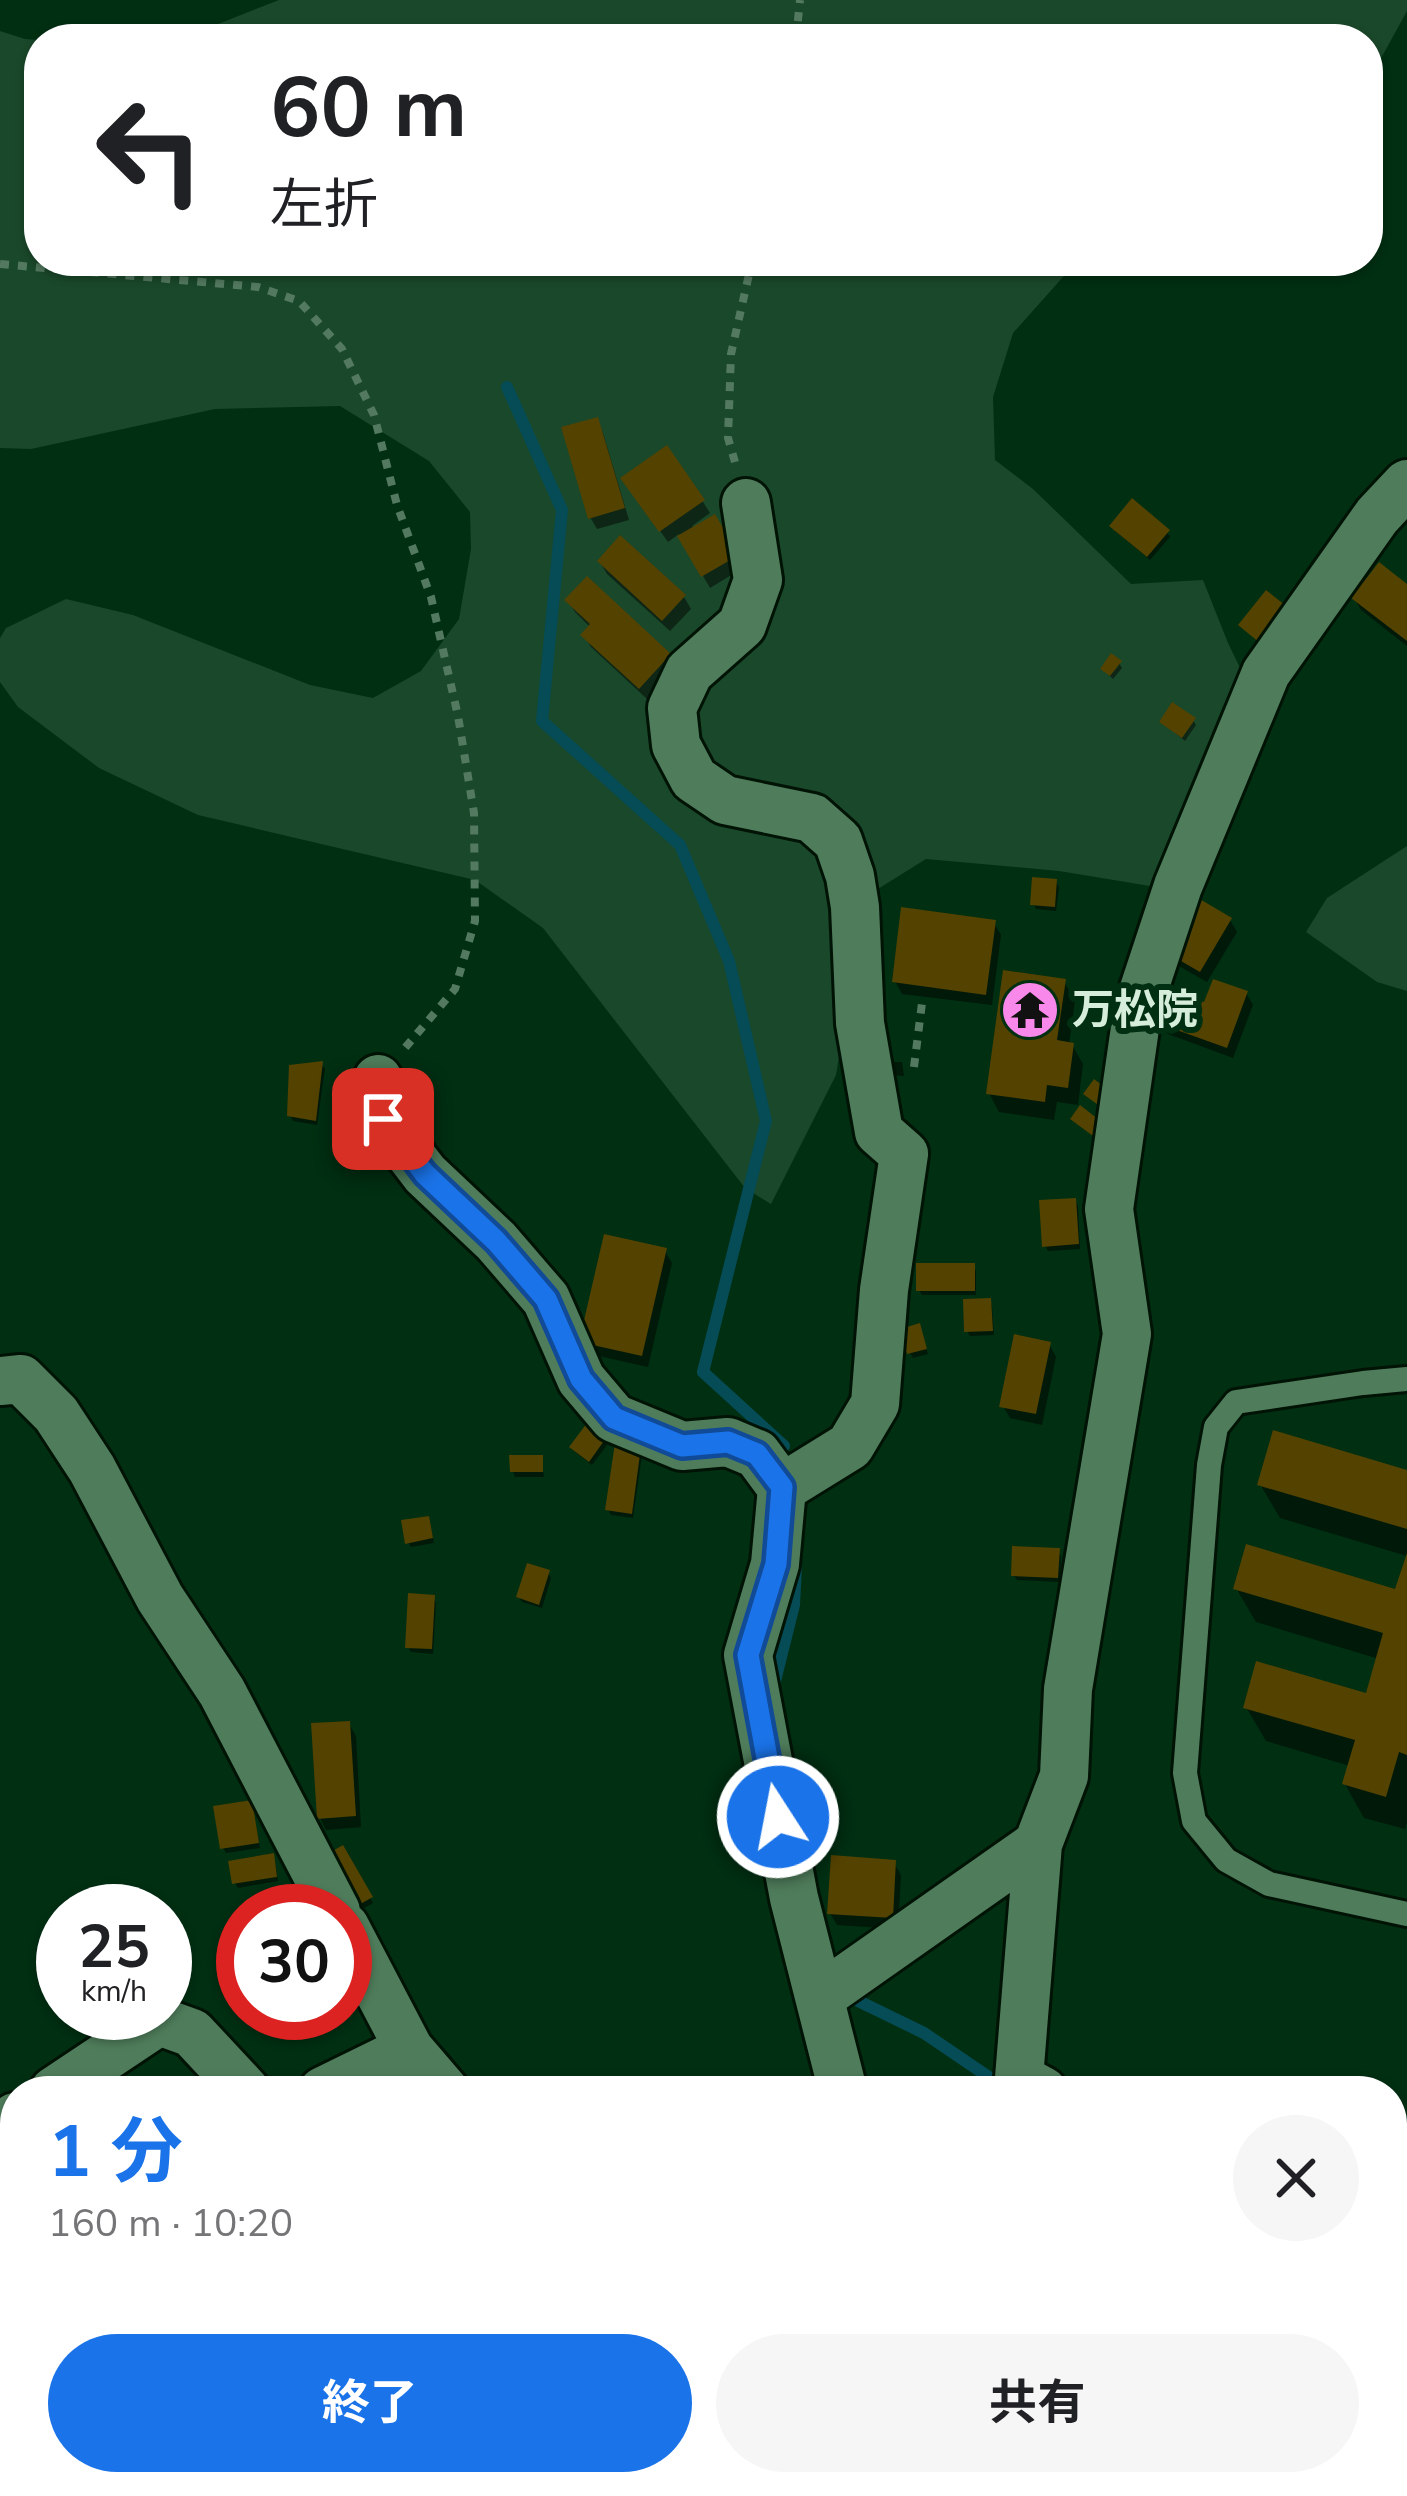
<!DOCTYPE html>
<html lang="ja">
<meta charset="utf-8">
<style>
:root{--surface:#fff;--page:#f6f6f6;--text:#202124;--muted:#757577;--accent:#1a73e8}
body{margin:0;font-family:"Nunito Sans","Noto Sans JP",sans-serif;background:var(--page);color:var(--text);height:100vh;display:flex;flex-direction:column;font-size:45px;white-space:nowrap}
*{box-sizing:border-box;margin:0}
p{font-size:39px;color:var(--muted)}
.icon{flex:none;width:66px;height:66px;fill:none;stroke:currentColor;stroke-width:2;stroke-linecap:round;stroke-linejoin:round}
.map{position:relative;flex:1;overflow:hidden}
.panel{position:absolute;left:0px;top:2076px;width:1407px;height:420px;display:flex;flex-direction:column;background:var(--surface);border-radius:48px 48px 0 0;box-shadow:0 3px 9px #0004}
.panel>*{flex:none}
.top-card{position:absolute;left:24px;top:24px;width:1359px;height:252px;border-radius:48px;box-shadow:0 3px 9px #0004;background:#fff;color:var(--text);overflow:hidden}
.speed{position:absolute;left:36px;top:1884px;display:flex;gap:24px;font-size:60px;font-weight:700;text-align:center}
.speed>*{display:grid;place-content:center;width:156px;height:156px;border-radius:50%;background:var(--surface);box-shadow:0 3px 9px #0004;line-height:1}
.speed small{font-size:30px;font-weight:400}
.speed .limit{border:18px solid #d22;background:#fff;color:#111}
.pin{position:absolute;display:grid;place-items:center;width:102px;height:102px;color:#fff;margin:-51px;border-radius:24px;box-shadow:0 6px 18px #0006}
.me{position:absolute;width:132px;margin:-66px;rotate:349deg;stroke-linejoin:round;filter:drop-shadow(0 0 9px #0008)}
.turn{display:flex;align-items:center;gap:42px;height:252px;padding:0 48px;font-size:54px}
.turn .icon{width:156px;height:156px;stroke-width:2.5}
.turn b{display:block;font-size:84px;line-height:102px}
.round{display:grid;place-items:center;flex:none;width:126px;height:126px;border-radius:63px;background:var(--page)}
.overview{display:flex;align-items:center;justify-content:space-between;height:204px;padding:0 48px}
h1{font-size:72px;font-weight:700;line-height:90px;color:var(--accent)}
.action{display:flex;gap:24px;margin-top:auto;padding:24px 48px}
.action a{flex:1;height:138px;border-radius:72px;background:var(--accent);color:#fff;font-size:48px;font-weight:700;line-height:138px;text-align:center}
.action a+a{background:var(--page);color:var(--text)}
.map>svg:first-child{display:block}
.green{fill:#1a482a}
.shadow{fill:#0007}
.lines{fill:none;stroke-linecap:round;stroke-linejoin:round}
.stream{stroke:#054c57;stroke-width:12}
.building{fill:#544200}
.lane-casing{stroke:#001305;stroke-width:30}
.street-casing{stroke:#001305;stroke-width:54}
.path{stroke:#537960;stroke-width:8;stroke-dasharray:9 9;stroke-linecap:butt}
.lane{stroke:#4f7d5b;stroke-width:24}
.street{stroke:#4f7d5b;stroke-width:48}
.route-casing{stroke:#114b97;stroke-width:30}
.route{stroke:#1a73e8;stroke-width:21}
.labels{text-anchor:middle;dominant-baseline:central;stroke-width:12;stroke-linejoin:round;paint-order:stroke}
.poi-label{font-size:42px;font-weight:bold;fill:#d5edda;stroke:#002f12;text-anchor:start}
</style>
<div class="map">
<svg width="1407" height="2496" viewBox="0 0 1407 2496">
<rect width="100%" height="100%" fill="#002f12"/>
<path class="green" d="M279,0H1407V11L1368,82V39H180Z
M0,31L25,39L39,40V261H1093L1063,277L1013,333L993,397L995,460L1033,489L1131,584L1203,580L1228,643L1260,709L1234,800L1150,886L1059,871L926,859L865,897L836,1075L771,1204L745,1188L543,928L475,880L198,815L99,768L18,707L0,682V638L6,628L66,599L133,615L310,685L373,698L421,671L459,619L471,549L470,512L429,461L340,406L215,409L31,449L0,448Z
M1407,846V991L1377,982L1306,932L1327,898Z"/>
<path class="shadow" d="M597,421L603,433L629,520L597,529L590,517Z
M631,490L703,502L710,513L692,526L743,568L710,588L679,534L668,542Z
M1115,531L1167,532L1170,537L1150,560Z
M600,562L684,597L691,609L670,631L607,574Z
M587,580L669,656L676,668L647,699L591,647L584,635L591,628L575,612L568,600Z
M1407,587V646L1361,610L1354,598Z
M1119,663L1122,668L1113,679L1103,669Z
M1193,720L1196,725L1185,741L1162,722Z
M1056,882L1059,887L1056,911L1036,909L1034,904Z
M1230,920L1237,932L1207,982L1177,965L1170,953Z
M994,923L1001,935L992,1005L902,994L895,981Z
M1064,982L1075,1000L1069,1045H1072L1083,1064L1078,1105L1057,1102L1054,1120L999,1112L989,1093Z
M1246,993L1253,1005L1233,1058L1168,1034L1161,1022Z
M889,1062H902L904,1076L892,1075Z
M322,1065L325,1069L317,1125L293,1121L290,1115Z
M1075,1201L1078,1206L1080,1249L1048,1251L1045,1246Z
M606,1238L665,1251L672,1263L648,1367L590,1354Z
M973,1266L976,1271V1295H922L919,1290Z
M989,1301L992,1306L994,1335L970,1336L967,1331Z
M922,1332L928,1354L913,1358L910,1353Z
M1049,1344L1056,1357L1042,1425L1010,1418L1003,1406Z
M604,1440L607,1445L592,1465L575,1452Z
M618,1447L642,1455L633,1518L611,1515L608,1509Z
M541,1458L544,1477H515L513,1472Z
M1407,1473V1556L1280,1518L1260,1484Z
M430,1524L434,1543L411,1547L408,1542Z
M1058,1551L1061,1556L1060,1582L1017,1580L1014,1575Z
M1407,1559V1822L1405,1829L1364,1818L1345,1784L1350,1766L1266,1741L1246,1707L1368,1697L1379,1659L1256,1622L1236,1588L1397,1592Z
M548,1573L551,1578L542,1608L522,1602L519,1597Z
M433,1598L436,1603L433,1654L411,1652L408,1647Z
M349,1724L356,1736L361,1827L326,1830L320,1818Z
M251,1803L260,1848L226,1853L223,1848Z
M342,1849L373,1903L359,1911Z
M275,1861L278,1881L238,1888L235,1883Z
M894,1863L901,1875L898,1929L837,1925L830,1913Z
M223,2481H352L344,2496H230Z"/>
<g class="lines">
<path class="stream" d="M507,387L562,510L542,721L680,845L729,961L766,1121L703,1372L784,1446
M776,1693L774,1685L794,1605L796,1566
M846,1995L924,2033L1005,2088
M1173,2481L1174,2496"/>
</g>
<path class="building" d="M598,417L625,508L588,519L561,427Z
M667,445L705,500L659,532L620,478Z
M1132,498L1170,530L1147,557L1109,526Z
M715,514L739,555L701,577L677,536Z
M620,535L686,595L662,621L597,561Z
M1379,562L1407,584V641L1351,598Z
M587,576L671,654L639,689L580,635L590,624L564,600Z
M1266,590L1295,613L1266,648L1238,625Z
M1111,653L1122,661L1110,676L1100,669Z
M1172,702L1196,718L1182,738L1159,722Z
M1032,877L1057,879L1055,907L1030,905Z
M1198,898L1232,918L1200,972L1167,953Z
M901,907L996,920L986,995L892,982Z
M1003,970L1066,979L1057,1040L1074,1043L1068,1088L1047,1085L1045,1102L986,1094Z
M1213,979L1248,991L1227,1048L1157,1023L1170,989L1204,1002Z
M323,1061L316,1121L287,1116L289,1065Z
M1094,1079L1111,1092L1101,1107L1083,1094Z
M1080,1105L1103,1123L1093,1136L1070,1119Z
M1076,1198L1079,1244L1042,1247L1039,1200Z
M604,1234L667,1248L642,1356L579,1342Z
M916,1263H975V1291H916Z
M991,1298L993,1331L964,1332L963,1299Z
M920,1323L927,1349L907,1354L900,1329Z
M1014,1334L1051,1342L1036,1414L999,1407Z
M587,1423L606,1438L589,1462L569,1447Z
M1273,1430L1407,1470V1529L1257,1485Z
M615,1443L641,1447L632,1514L605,1510Z
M509,1455H543V1472H510Z
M429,1516L433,1538L405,1544L401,1520Z
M1246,1544L1395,1589L1407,1553V1755L1399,1752L1386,1797L1342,1784L1355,1740L1243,1708L1256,1661L1366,1693L1383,1633L1233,1589Z
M1012,1546L1060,1548L1058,1578L1011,1576Z
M527,1563L550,1570L539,1605L516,1597Z
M408,1593L435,1595L432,1649L405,1648Z
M350,1721L356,1816L317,1819L311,1723Z
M252,1800L259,1843L220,1849L213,1806Z
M343,1845L373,1897L353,1908L324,1856Z
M274,1853L277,1877L232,1884L228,1861Z
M831,1855L896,1860L893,1918L827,1914Z
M215,2481H332L324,2496H245Z"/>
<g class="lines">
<defs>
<path id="lane" d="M1407,1379L1363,1383L1236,1402L1216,1427L1209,1465L1185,1773L1194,1821L1226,1860L1269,1884L1407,1914"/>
<path id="street" d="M746,503L758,580L742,625L689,672L672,708L676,745L694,779L725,800L812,818L838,841L850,876L855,907L860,1023L879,1132L904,1154L884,1290L875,1404L850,1446L782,1488
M378,1079L383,1119L425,1174L496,1241L546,1299L581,1379L614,1418L682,1446L728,1442L757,1454L782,1488L775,1564L748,1655L794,1898L843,2091
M0,1381L21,1379L56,1414L92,1469L160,1598L222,1692L336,1911
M1038,1844L1019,2078L1043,2091
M345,1927L409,2049L445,2091
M820,1997L1038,1844L1064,1776L1068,1689L1127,1334L1109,1209L1138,1007L1178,886L1266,673L1377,516L1407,484
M54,2091L159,2021L192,2033L246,2091
M323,2091L409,2049
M0,2127L15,2117
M1019,2481L1037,2496
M756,2496L773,2481
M1359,2496V2481"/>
</defs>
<use href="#lane" class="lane-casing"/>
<use href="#street" class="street-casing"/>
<path class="path" d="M796,39L800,0
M0,264L258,287L299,301L342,349L374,415L397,505L431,597L458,716L474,813L475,921L455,989L404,1049
M735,462L728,438L731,354L752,261
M914,1067L922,1003
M330,2484L353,2496"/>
<use href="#lane" class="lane"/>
<use href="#street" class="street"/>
</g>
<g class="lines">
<defs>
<path id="route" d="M383,1119L425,1174L496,1241L546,1299L581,1379L614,1418L682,1446L728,1442L757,1454L782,1487L776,1564L748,1655L778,1817"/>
</defs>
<use href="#route" class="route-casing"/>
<use href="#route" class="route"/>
</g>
<defs>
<symbol id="temple-disc" viewBox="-11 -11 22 22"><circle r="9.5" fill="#f888ea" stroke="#002f12"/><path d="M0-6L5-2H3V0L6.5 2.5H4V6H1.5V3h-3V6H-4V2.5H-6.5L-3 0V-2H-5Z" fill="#111"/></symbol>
</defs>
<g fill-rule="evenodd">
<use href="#temple-disc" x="997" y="977" width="66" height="66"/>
</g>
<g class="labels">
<g class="poi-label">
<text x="1072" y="1010">万松院</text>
</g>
</g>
</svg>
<div class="speed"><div>25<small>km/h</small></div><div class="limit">30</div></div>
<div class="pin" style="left:383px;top:1119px;background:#d93025"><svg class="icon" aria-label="arrive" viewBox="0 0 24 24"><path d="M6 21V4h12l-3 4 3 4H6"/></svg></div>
<svg class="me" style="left:778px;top:1817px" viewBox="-20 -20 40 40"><circle r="17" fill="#1a73e8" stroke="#fff" stroke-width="3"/><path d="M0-11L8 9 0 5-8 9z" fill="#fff"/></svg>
<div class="top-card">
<div class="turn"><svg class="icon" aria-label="left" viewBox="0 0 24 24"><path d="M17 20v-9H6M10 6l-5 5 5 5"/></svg><div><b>60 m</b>左折</div></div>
</div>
<section class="panel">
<div class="overview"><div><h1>1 分</h1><p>160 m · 10:20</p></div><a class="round"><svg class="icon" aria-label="close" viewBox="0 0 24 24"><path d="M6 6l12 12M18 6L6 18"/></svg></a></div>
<div class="action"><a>終了</a><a>共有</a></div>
</section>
</div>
